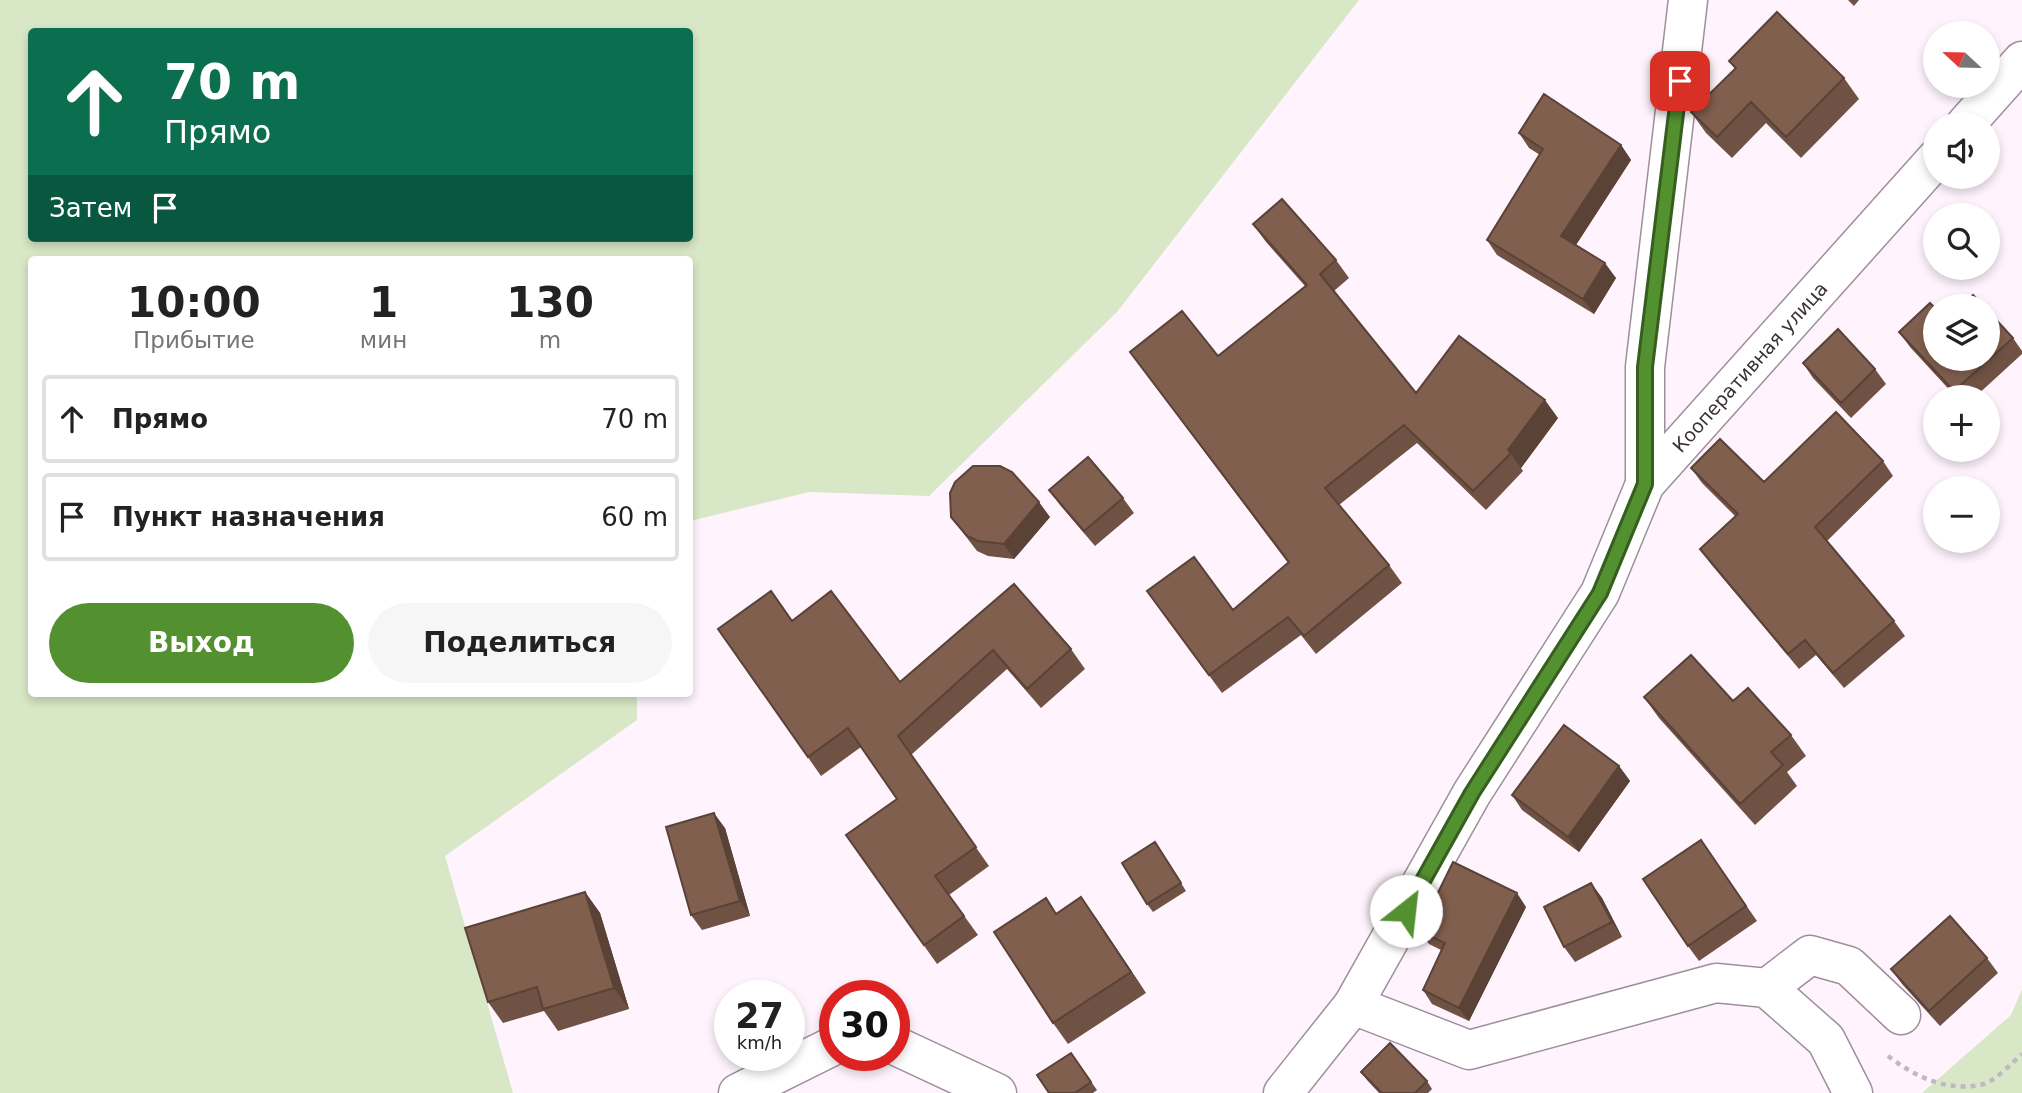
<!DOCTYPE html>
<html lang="ru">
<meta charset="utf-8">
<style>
:root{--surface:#fff;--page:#f6f6f6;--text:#222;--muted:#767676;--line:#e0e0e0;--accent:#539030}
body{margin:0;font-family:"DejaVu Sans",sans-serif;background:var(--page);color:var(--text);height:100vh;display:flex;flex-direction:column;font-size:26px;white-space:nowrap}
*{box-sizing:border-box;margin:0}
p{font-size:23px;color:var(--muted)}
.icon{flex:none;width:38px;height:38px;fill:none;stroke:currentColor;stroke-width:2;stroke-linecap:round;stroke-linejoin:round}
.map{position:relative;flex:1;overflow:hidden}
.sheet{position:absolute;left:28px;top:256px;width:665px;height:441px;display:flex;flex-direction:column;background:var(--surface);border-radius:7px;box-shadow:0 4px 10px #0003}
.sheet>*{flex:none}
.guide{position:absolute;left:28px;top:28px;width:665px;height:214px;border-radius:7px;box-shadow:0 4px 10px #0003;background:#0b6e4f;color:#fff;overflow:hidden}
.needle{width:46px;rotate:292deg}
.tools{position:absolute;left:1923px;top:21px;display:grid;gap:14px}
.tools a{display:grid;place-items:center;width:77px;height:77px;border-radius:50%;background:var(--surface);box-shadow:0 4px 10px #0003;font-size:35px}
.speed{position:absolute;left:714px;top:980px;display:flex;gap:14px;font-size:35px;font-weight:700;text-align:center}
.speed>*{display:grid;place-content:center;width:91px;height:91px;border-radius:50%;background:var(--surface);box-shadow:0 4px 10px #0003;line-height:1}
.speed small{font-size:18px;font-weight:400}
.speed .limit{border:10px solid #d22;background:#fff;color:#111}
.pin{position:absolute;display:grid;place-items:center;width:60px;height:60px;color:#fff;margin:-30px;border-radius:14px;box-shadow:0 4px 10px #0006}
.me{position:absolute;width:77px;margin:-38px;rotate:29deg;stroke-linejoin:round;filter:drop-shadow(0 0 5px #0008)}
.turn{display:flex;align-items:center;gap:24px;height:147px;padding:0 21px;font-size:32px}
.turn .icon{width:91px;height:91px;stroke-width:2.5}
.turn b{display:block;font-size:49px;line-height:60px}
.then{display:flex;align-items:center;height:66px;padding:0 21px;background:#0003;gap:14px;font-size:26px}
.eta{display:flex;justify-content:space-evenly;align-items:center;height:119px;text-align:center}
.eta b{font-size:42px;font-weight:700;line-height:49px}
.primary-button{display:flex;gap:14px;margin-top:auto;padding:14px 21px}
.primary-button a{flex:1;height:80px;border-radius:42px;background:var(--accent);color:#fff;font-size:28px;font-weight:700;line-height:80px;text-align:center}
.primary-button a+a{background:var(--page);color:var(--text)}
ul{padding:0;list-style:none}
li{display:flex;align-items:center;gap:21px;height:88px;margin:0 14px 10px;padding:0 7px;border:4px solid var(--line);border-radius:7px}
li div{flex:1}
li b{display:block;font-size:26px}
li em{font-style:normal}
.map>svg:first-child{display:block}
.green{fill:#d8e7c5;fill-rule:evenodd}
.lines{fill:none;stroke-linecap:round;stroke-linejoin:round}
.minor-casing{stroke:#9f8e9d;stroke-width:41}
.path{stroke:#c2b8c1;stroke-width:4.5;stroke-dasharray:5 5;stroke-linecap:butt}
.minor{stroke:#fff;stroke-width:38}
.wall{fill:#6f5244}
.shaded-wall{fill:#5a4237}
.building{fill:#815f4f;stroke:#5a4237;stroke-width:2}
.route-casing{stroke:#365e1f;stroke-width:18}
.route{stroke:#539030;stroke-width:12}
.labels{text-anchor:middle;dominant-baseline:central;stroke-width:7;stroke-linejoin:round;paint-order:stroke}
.street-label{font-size:19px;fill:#393239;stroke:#fff}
</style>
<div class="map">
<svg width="2022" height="1093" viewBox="0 0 2022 1093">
<rect width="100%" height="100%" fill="#fff4fe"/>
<path class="green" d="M0,0H1359L1117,312L929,496L809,492L690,521V259H32V693H637V720L445,856L513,1093H0ZM32,32H690V238H32Z
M2022,989V1093H1922L2011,1015Z"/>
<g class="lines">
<defs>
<g id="minor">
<path d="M1966,124L2022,61"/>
<path d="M1645,484V367L1688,0"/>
<path d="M1767,988L1810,955L1849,966L1901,1015"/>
<path d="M1353,1005L1469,1050L1716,983L1767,988L1826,1040L1853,1093"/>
<path d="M894,1045L997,1093"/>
<path d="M738,1093L835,1045"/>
<path id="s1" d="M1283,1093L1353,1005L1472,793L1600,593L1645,484L1936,159"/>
</g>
</defs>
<use href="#minor" class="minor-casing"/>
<path class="path" d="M1888,1056C1915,1077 1949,1093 1984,1084C1996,1080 2012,1063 2022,1054"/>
<use href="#minor" class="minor"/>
</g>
<path class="wall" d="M1848,0H1859L1854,6Z
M1729,61L1844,78L1859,99L1801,158L1766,123L1732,158L1706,133L1691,112L1735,69Z
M1519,133L1621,145L1631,160L1576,245L1616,278L1594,314L1497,255L1487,240L1540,155L1529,148Z
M1253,224L1336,260L1349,278L1334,291L1416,393L1558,418L1521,468L1523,471L1486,510L1417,443L1339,505L1389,565L1402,583L1316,654L1301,635L1222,693L1147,591L1233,610L1288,563L1130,352L1218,356L1305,286L1266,242Z
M1899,332L1936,359L2013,338L2022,351V354L1975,397H1956L1910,347Z
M1803,363L1875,369L1886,384L1851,418L1813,378Z
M1883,461L1893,476L1827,541L1894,621L1905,636L1844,688L1816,655L1799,669L1711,564L1700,549L1735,516L1702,483L1691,468L1764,482Z
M1049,490L1123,498L1134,513L1095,546L1060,505Z
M951,517H1050L1014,559L988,556L977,551Z
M1014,584L1071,649L1085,669L1041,708L1007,669L911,755L989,866L949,895L978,935L937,964L846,835L897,799L861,747L821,776L718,629L792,621L900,682Z
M1644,697L1733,701L1791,735L1806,756L1787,772L1797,786L1755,825L1659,718Z
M1619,766L1630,781L1579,852L1522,810L1512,795Z
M725,828L750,916L702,930L691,915Z
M1701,840L1757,921L1699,961L1688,946Z
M1155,842L1186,891L1153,912L1147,904Z
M1591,883L1602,898L1622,937L1575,962L1564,947Z
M585,892L600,913L629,1009L558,1031L544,1011L503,1023L488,1002Z
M1526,907L1469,1021L1432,1004L1423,990L1441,950L1429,944L1419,931Z
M1057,913L1096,918L1146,993L1068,1044L1053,1023Z
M1987,958L1998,973L1940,1026L1902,984L1891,969Z
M1071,1053L1097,1090L1093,1093H1049Z
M1361,1072L1427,1081L1432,1089L1428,1093H1379L1367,1080Z"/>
<path class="shaded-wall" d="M1621,145L1631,160L1572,251L1561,236Z
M1605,263L1616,278L1594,314L1583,299Z
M1545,400L1558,418L1521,468L1508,450Z
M1039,502L1050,517L1014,559L1004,544Z
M1619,766L1630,781L1579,852L1568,837Z
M714,813L725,828L750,916L740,901Z
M1591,883L1602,898L1622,937L1612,922Z
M585,892L600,913L629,1009L614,988Z
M1517,893L1526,907L1469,1021L1459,1008Z
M1081,897L1096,918L1146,993L1131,972Z"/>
<path class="building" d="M1777,12L1844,78L1786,137L1751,102L1717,137L1691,112L1736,68L1729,61Z
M1544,94L1621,145L1561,236L1605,263L1583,299L1487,240L1543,149L1519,133Z
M1282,199L1336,260L1320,274L1416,393L1459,336L1545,400L1508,450L1511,453L1473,491L1404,425L1325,488L1389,565L1304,636L1288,617L1209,675L1147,591L1194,557L1233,610L1289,562L1130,352L1182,311L1218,356L1307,285L1253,224Z
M1973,295L1984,306H1961Z
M1930,303L1936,309V359H1988V311L2013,338L1954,391L1899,332Z
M1838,329L1875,369L1841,403L1803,363Z
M1836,412L1883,461L1815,527L1894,621L1833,673L1805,640L1788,654L1700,549L1738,514L1691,468L1720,439L1764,482Z
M1088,457L1123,498L1084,531L1049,490Z
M973,466H1000L1012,472L1039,502L1004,544L978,541L967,536L951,517L950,493L955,482Z
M1014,584L1071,649L1027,689L993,650L898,736L976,847L935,876L964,916L924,945L846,835L897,799L848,728L808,757L718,629L771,591L792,621L831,591L900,682Z
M1691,655L1733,701L1748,688L1791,735L1771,752L1783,765L1740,804L1644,697Z
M1564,725L1619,766L1568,837L1512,795Z
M714,813L740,901L691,915L666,827Z
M1701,840L1746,906L1688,946L1643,879Z
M1155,842L1181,883L1147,904L1122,863Z
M1453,862L1517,893L1459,1008L1423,990L1445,943L1419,931Z
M1591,883L1612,922L1564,947L1544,907Z
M585,892L614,988L543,1009L537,987L488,1002L465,928Z
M1081,897L1131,972L1053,1023L994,932L1046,898L1056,914Z
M1950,916L1987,958L1929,1011L1891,969Z
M1390,1043L1427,1081L1415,1093H1382L1361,1072Z
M1071,1053L1091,1082L1075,1093H1049L1037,1075Z"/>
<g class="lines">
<defs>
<path id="route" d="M1406,911L1472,793L1600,593L1645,484V367L1680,81"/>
</defs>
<use href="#route" class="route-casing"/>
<use href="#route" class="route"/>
</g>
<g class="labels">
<g class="street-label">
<text stroke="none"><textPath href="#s1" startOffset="868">Кооперативная улица</textPath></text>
</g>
</g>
</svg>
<div class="tools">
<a><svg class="needle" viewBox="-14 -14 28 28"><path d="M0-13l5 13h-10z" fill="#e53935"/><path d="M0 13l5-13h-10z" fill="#767676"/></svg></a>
<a><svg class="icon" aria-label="sound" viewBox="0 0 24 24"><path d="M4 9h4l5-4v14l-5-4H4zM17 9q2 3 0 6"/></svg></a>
<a><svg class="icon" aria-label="search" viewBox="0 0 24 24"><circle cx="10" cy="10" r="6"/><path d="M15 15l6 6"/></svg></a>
<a><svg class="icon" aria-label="layers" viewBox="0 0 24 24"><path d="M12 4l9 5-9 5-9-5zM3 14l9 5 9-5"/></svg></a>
<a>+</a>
<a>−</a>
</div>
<div class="speed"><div>27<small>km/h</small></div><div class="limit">30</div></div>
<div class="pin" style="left:1680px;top:81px;background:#d93025"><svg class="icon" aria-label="arrive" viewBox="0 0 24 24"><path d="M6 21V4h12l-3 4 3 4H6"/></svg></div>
<svg class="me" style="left:1406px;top:911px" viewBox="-20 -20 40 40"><circle r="19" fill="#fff"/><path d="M0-13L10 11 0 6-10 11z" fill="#539030"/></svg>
<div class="guide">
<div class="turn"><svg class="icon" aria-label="ahead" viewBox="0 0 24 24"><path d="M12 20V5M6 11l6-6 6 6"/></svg><div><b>70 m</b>Прямо</div></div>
<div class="then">Затем<svg class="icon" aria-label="arrive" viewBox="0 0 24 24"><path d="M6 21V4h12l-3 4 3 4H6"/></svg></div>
</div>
<section class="sheet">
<div class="eta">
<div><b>10:00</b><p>Прибытие</p></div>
<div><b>1</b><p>мин</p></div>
<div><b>130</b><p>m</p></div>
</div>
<ul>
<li><svg class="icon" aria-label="ahead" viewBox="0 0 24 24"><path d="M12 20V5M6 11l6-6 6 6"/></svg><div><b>Прямо</b></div><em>70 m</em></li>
<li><svg class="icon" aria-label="arrive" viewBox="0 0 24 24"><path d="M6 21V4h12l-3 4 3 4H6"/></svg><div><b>Пункт назначения</b></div><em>60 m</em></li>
</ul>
<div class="primary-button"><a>Выход</a><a>Поделиться</a></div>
</section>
</div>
